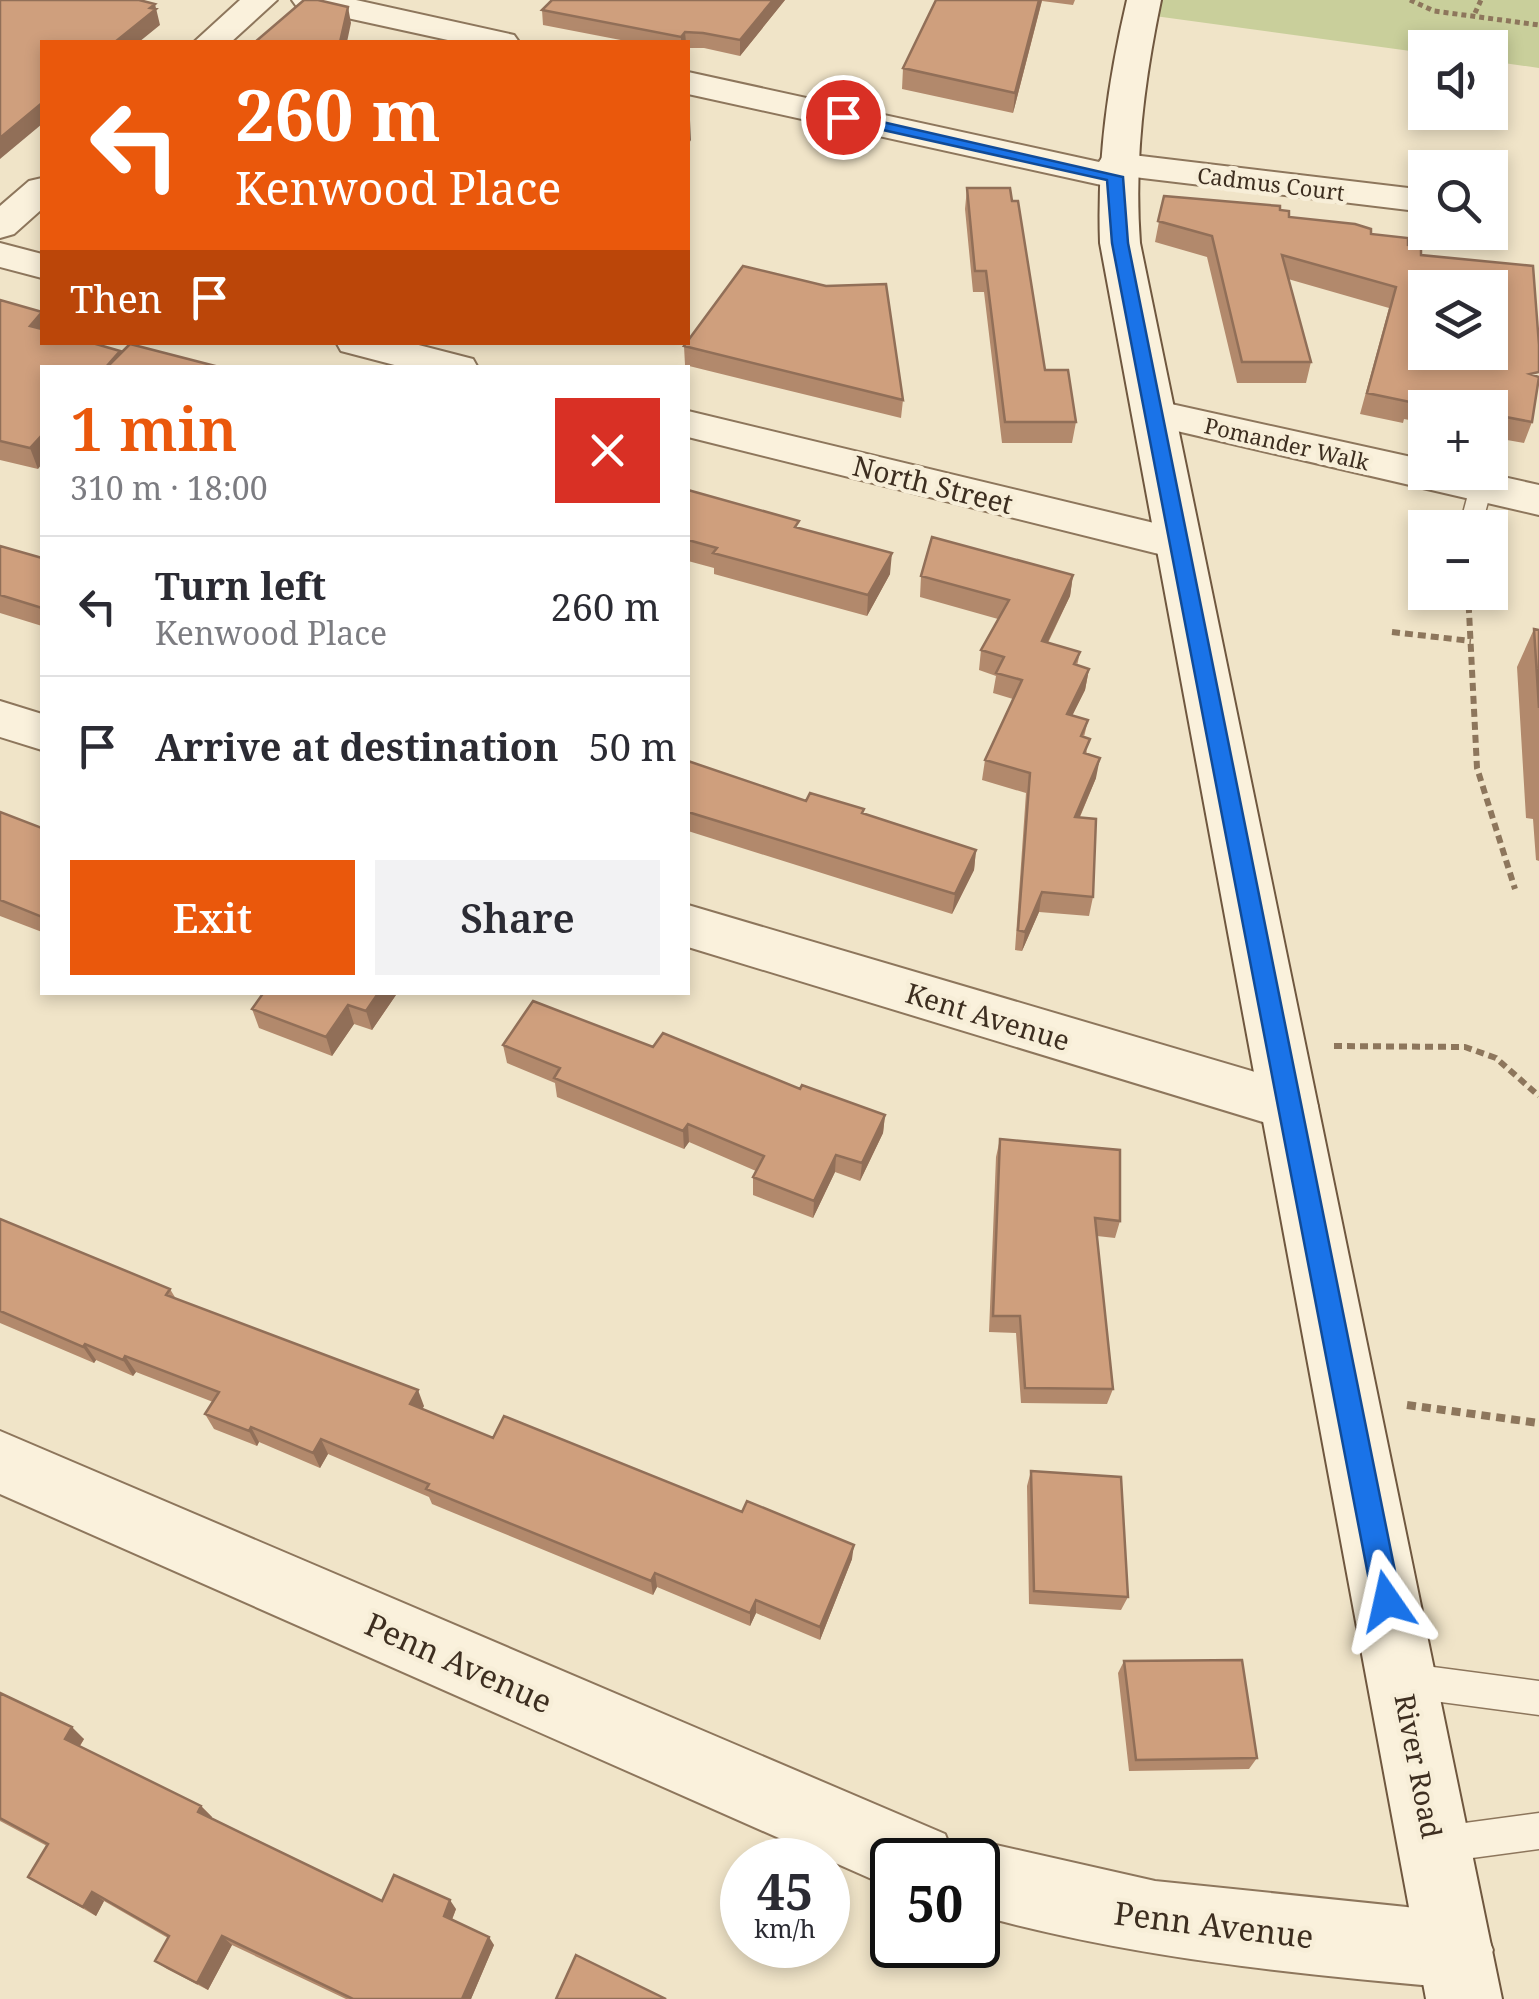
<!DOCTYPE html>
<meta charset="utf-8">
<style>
:root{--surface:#fff;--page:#f2f2f3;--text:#2b2b33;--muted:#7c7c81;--line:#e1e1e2;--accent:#ea580c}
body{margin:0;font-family:"Noto Serif",serif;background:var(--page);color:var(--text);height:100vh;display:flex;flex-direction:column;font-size:38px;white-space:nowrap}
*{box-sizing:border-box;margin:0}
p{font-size:32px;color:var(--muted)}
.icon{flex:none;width:55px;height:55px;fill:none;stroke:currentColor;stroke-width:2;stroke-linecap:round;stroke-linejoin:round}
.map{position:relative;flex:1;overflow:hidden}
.details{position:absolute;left:40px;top:365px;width:650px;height:630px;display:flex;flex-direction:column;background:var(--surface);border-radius:0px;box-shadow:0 5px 15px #0003}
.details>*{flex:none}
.top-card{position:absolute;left:40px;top:40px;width:650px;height:305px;border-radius:0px;box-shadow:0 5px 15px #0003;background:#ea580c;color:#fff;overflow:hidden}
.buttons{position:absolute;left:1408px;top:30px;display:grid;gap:20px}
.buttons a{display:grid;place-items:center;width:100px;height:100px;border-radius:0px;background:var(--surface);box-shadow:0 5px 15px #0003;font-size:50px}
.speed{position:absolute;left:720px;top:1838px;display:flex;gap:20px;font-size:50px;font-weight:700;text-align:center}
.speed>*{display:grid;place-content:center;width:130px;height:130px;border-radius:50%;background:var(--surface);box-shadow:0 5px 15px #0003;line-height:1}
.speed small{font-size:25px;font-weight:400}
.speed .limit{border:5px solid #111;border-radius:15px;background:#fff;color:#111}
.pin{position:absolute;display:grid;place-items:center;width:85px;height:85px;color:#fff;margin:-42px;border:5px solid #fff;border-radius:50%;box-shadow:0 2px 10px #0007}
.me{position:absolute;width:110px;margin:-55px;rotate:349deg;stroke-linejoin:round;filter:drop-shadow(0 0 8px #0008)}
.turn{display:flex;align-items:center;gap:35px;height:210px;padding:0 30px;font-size:45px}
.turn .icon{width:130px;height:130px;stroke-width:2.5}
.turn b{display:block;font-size:70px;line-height:85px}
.then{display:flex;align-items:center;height:95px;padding:0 30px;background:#0003;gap:20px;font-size:38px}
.round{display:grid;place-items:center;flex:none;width:105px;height:105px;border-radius:0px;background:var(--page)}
.headline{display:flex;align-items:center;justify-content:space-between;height:170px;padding:0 30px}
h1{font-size:60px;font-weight:600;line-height:75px;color:var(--accent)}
.button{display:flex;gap:20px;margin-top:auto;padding:20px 30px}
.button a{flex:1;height:115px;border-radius:0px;background:var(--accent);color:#fff;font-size:40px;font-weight:600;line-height:115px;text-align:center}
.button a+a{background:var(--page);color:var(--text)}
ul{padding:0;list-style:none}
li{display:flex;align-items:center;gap:30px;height:140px;padding:0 30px;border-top:2px solid var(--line)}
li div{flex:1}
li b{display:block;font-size:38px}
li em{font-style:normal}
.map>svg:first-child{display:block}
.green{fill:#c9cf9b}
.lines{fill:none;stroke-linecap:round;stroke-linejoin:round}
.lane-casing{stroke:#8d765c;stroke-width:3}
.street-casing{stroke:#8d765c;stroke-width:4}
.secondary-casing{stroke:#6f573f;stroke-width:4}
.path-far2{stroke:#8d765c;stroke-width:5;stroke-dasharray:5 4;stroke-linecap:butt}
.path-far1{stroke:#8d765c;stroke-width:6;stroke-dasharray:8 5;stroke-linecap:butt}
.path{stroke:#8d765c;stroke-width:8;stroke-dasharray:9 6;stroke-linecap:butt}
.lane{fill:#faf1dc;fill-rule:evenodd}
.street{fill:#faf1dc;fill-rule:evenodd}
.secondary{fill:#faf1dc;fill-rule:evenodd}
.wall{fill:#b2896c}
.shaded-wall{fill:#916f58}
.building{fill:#cf9f7d;stroke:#916f58;stroke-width:2.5;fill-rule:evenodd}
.route{fill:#1a73e8;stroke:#114b97;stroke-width:2.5}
.labels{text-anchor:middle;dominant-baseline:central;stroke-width:9;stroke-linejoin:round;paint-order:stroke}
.far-street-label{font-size:22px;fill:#3d2e20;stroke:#f7eed8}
.street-label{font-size:28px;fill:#3d2e20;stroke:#f7eed8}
.near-street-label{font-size:32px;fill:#3d2e20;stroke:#f7eed8}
</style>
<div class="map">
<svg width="1539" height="1999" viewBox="0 0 1539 1999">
<rect width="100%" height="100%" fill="#f0e4c8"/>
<path class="green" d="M1144,0H1539V68L1490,61V48H1425V53L1140,14Z"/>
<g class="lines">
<defs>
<path id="lane" d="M1481,480L1492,487L1481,528H1459L1470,487Z
M1403,1663L1539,1681V1715L1403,1697L1391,1692L1386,1680L1391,1668Z
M1539,1813V1849L1435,1863L1422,1858L1417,1845L1422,1832L1435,1827Z"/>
<path id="street" d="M240,0H277L231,42H194Z
M292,0H356L514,35L519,42H457L297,7Z
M688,72L1099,162L1103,156L1116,153L1425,190V212L1134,177L1128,185L1115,188L688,94Z
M42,178V209L14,234L0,238V206L29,181Z
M0,243L42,254V278L0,267Z
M336,342H407L473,359L478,368H406L341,351Z
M1153,400L1425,460V472H1481L1539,485V515L1138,422L1132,413L1138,404Z
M688,411L1179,529L1195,533L1202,544L1195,555L1179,559L688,437Z
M0,701L42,714V750L0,737Z
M688,905L1289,1082L1309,1089L1318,1106L1309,1123L1289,1130L688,947Z
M0,1431L945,1834L952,1852L978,1841L1155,1881L1455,1912L1482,1923L1493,1950L1482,1977L1455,1988C1294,1974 1135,1958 978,1915V1860H892V1888L0,1494Z"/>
<path id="secondary" d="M1127,0H1161C1144,82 1134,160 1140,243L1502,1999H1426L1100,243C1097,159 1108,81 1127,0Z"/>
</defs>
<use href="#lane" class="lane-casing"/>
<use href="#street" class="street-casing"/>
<use href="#secondary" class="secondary-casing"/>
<path class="path-far2" d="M1410,0L1434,11L1539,25
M1475,13L1481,0"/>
<path class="path-far1" d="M1468,592L1477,768L1515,889
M1392,632L1471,641
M1334,1046L1465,1047L1496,1058L1539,1096"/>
<path class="path" d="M1407,1405L1539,1423"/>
<use href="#lane" class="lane"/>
<use href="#street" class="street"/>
<use href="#secondary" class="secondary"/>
</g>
<path class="wall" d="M552,0H785L740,56L704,48H688V42H631L543,25L542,10Z
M936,0H1075L1073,5L1042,1L1013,113L902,89L903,68Z
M967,188L1045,370L1076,422L1072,443H1002L984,292H973L965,209Z
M1164,196L1280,210L1289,217L1371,234L1408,245L1421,255L1532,422L1524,443L1490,437V408H1425V423L1404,419L1403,423L1360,414L1389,308L1288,279L1311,362L1306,383H1237L1207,257L1155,242Z
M0,300L42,342L120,351L223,368H42L38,469L0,460Z
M684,346L903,400L901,418L685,365Z
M688,490L799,528L890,574L867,616L714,574V568L688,561Z
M0,546L42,558V626L0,613Z
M1073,575L1070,596L1048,643L1080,652L1077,666L1089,669L1085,690L1072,716L1088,720L1084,737L1087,754L1096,778L1080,817L1093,897L1089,916L1039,912L1022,951L1015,950L1026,793L982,780L985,760L1013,699L993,693L996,676L979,670L981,650L998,619L920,597L921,576Z
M1534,629L1539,630V861L1536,860L1533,819L1526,818L1517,667Z
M688,761L806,801L976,850L974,870L952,914L688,831Z
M0,812L42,828V932L0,916Z
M398,992L372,1030L354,1024L332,1056L259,1028L252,1009Z
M503,1045L653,1047L885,1115L883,1133L860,1181L835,1172L813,1218L753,1195V1177L756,1171L689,1142L684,1149L557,1097L555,1083L507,1063Z
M1000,1139L1120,1221L1115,1238L1097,1236L1113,1389L1107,1404L1021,1403L1016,1333L989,1332L996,1157Z
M0,1219L170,1289L176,1299L424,1406L422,1409L493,1438L852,1559L820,1640L756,1613L750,1626L657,1587L653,1595L432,1504L429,1497L328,1454L320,1468L259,1442L257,1446L214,1429L205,1414L213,1402L136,1372L133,1376L96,1360L94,1363L0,1323Z
M1031,1471L1128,1597L1121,1610L1029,1604L1027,1486Z
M1124,1661L1257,1758L1249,1769L1129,1771L1118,1673Z
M0,1693L84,1739L80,1746L201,1806L212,1817L211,1818L382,1901L456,1909L452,1920L494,1945L471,1999H346L232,1945L208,1990L167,1969L155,1961L168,1938L104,1901L96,1916L28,1877L47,1846L0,1821Z"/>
<path class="shaded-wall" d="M773,0H785L740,56V40Z
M1039,0H1042L1013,113L1015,93Z
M155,4L160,25L139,42H115Z
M348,7L351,23L347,42H340Z
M685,32L686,42H681V37Z
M42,103V124L0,159V138Z
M690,120L691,140L688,145V123Z
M42,313V342L30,326Z
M42,435V464L38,469L30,448Z
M892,553L890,574L867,616L868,595Z
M1073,575L1070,596L1038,662L1042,641Z
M1089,669L1085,690L1063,734L1067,714Z
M1100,758L1096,778L1071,837L1075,817Z
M976,850L974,870L952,914L955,894Z
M1042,892L1039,912L1022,951L1025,932Z
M379,992H398L372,1030L366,1011Z
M348,1005L354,1024L332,1056L326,1037Z
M885,1115L883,1133L860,1181L862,1163Z
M688,1124L689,1142L684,1149L683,1131Z
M836,1155L835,1172L813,1218L814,1201Z
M85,1344L96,1360L94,1363L83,1347Z
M125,1356L136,1372L133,1376L123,1360Z
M418,1390L424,1406L416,1420L410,1404Z
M251,1427L259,1442L257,1446L249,1431Z
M321,1439L328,1454L320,1468L313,1453Z
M854,1545L852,1559L820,1640V1627Z
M655,1573L657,1587L653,1595L651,1581Z
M756,1600V1613L750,1626V1613Z
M72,1727L84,1739L77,1750L65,1739Z
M201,1806L212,1817L208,1822L198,1812Z
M92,1892L104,1901L96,1916L83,1907Z
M450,1900L456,1909L450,1924L444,1916Z
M222,1936L232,1945L208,1990L197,1983Z
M489,1937L494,1945L471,1999H462Z"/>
<path class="building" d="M0,0H139L155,4L150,8L156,9L115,42H42V103L0,138Z
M304,0H318L348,7L340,42H255Z
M552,0H773L740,40L703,33L685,32L681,37L542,10Z
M936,0H1039L1015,93L903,68Z
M967,188H1010L1012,201H1018L1045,370H1068L1076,422H1005L986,271H975Z
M1164,196L1280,206V210L1289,211V217L1355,224L1371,229V234L1408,238V245L1421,247V255L1533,266L1539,345V372L1530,374L1539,377L1532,422L1490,414V408H1459L1410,398V402L1367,393L1396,287L1282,255L1311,362H1242L1212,236L1158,221ZM1425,288H1490V352H1425Z
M743,266L826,286L886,284L903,400L684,346Z
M0,300L42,312L30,326L42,329V342H89L120,351L105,368H42V435L30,448L0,441Z
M130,344L223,368H106Z
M688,490L799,521L795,527L892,553L868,595L713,553L717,548L688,540Z
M932,537L1073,575L1042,641L1080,652L1074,664L1089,669L1067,714L1088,720L1081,736L1090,739L1084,753L1100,758L1075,817L1096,819L1093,897L1042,892L1025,932L1018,930L1030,773L985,760L1022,680L996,673L1004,657L981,650L1009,600L921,576Z
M0,546L42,558V608L0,595Z
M1534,629L1539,630V708Z
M688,761L806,801L810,793L864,809L862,813L976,850L955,894L688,812Z
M0,812L42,828V917L0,900Z
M264,992H379L366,1011L348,1005L326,1037L252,1009Z
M533,1001L653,1047L663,1033L800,1089L802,1085L885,1115L862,1163L836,1155L814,1201L753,1177L764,1156L688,1124L683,1131L554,1078L560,1068L503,1045Z
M1000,1139L1120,1150V1221L1095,1218L1113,1389L1025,1388L1020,1316H993Z
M0,1219L170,1289L166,1295L418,1390L410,1404L493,1438L504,1416L742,1512L747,1501L854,1545L820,1627L756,1600L750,1613L655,1573L651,1581L426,1489L429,1484L321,1439L313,1453L251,1427L249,1431L205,1414L219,1392L125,1356L123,1360L85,1344L83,1347L0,1311Z
M1031,1471L1121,1477L1128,1597L1034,1591Z
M1242,1660L1257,1758L1136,1760L1124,1661Z
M0,1693L72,1727L65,1739L201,1806L198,1812L382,1901L394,1875L450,1900L444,1916L489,1937L462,1999H353L222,1936L197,1983L155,1961L169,1936L92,1892L83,1907L28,1877L48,1844L0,1818Z
M576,1955L666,1999H556Z"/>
<path class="route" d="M843,113L1123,177L1128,243L1401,1601L1397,1611L1387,1615L1377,1611L1373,1601L1112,243L1107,180L838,120V114Z"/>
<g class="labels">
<g class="far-street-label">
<text transform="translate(1271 183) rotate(7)">Cadmus Court</text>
<text transform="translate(1287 443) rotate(13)">Pomander Walk</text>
</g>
<g class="street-label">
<text transform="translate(933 484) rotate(14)">North Street</text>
<text transform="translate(988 1016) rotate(17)">Kent Avenue</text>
<text transform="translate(1419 1766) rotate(79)">River Road</text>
</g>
<g class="near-street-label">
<text transform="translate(459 1662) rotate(24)">Penn Avenue</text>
<text transform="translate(1214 1924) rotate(7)">Penn Avenue</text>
</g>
</g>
</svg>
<div class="buttons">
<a><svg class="icon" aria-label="sound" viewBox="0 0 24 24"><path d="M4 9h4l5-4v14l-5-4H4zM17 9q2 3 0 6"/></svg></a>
<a><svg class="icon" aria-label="search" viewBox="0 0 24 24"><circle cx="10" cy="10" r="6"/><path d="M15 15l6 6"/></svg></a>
<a><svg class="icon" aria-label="layers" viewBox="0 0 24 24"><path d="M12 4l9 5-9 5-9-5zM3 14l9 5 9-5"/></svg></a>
<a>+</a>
<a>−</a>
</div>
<div class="speed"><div>45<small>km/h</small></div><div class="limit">50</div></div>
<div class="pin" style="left:843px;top:117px;background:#d93025"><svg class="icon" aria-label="arrive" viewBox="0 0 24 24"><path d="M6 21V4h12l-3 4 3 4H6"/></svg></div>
<svg class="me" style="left:1387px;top:1601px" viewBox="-20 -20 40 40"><path d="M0-17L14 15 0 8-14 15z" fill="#1a73e8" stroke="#fff" stroke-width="4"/></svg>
<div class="top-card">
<div class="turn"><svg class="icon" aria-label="left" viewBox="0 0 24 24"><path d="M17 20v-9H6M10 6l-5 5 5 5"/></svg><div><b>260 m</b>Kenwood Place</div></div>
<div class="then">Then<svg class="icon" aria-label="arrive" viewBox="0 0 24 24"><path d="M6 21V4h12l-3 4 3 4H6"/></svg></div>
</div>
<section class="details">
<div class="headline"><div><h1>1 min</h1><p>310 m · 18:00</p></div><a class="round" style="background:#d93025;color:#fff"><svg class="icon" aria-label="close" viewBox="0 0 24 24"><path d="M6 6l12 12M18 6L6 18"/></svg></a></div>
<ul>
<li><svg class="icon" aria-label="left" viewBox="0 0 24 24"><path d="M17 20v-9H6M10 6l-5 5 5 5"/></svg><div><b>Turn left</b><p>Kenwood Place</p></div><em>260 m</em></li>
<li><svg class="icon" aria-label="arrive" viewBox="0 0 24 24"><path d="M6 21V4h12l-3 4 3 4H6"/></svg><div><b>Arrive at destination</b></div><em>50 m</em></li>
</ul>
<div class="button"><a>Exit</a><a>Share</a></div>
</section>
</div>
